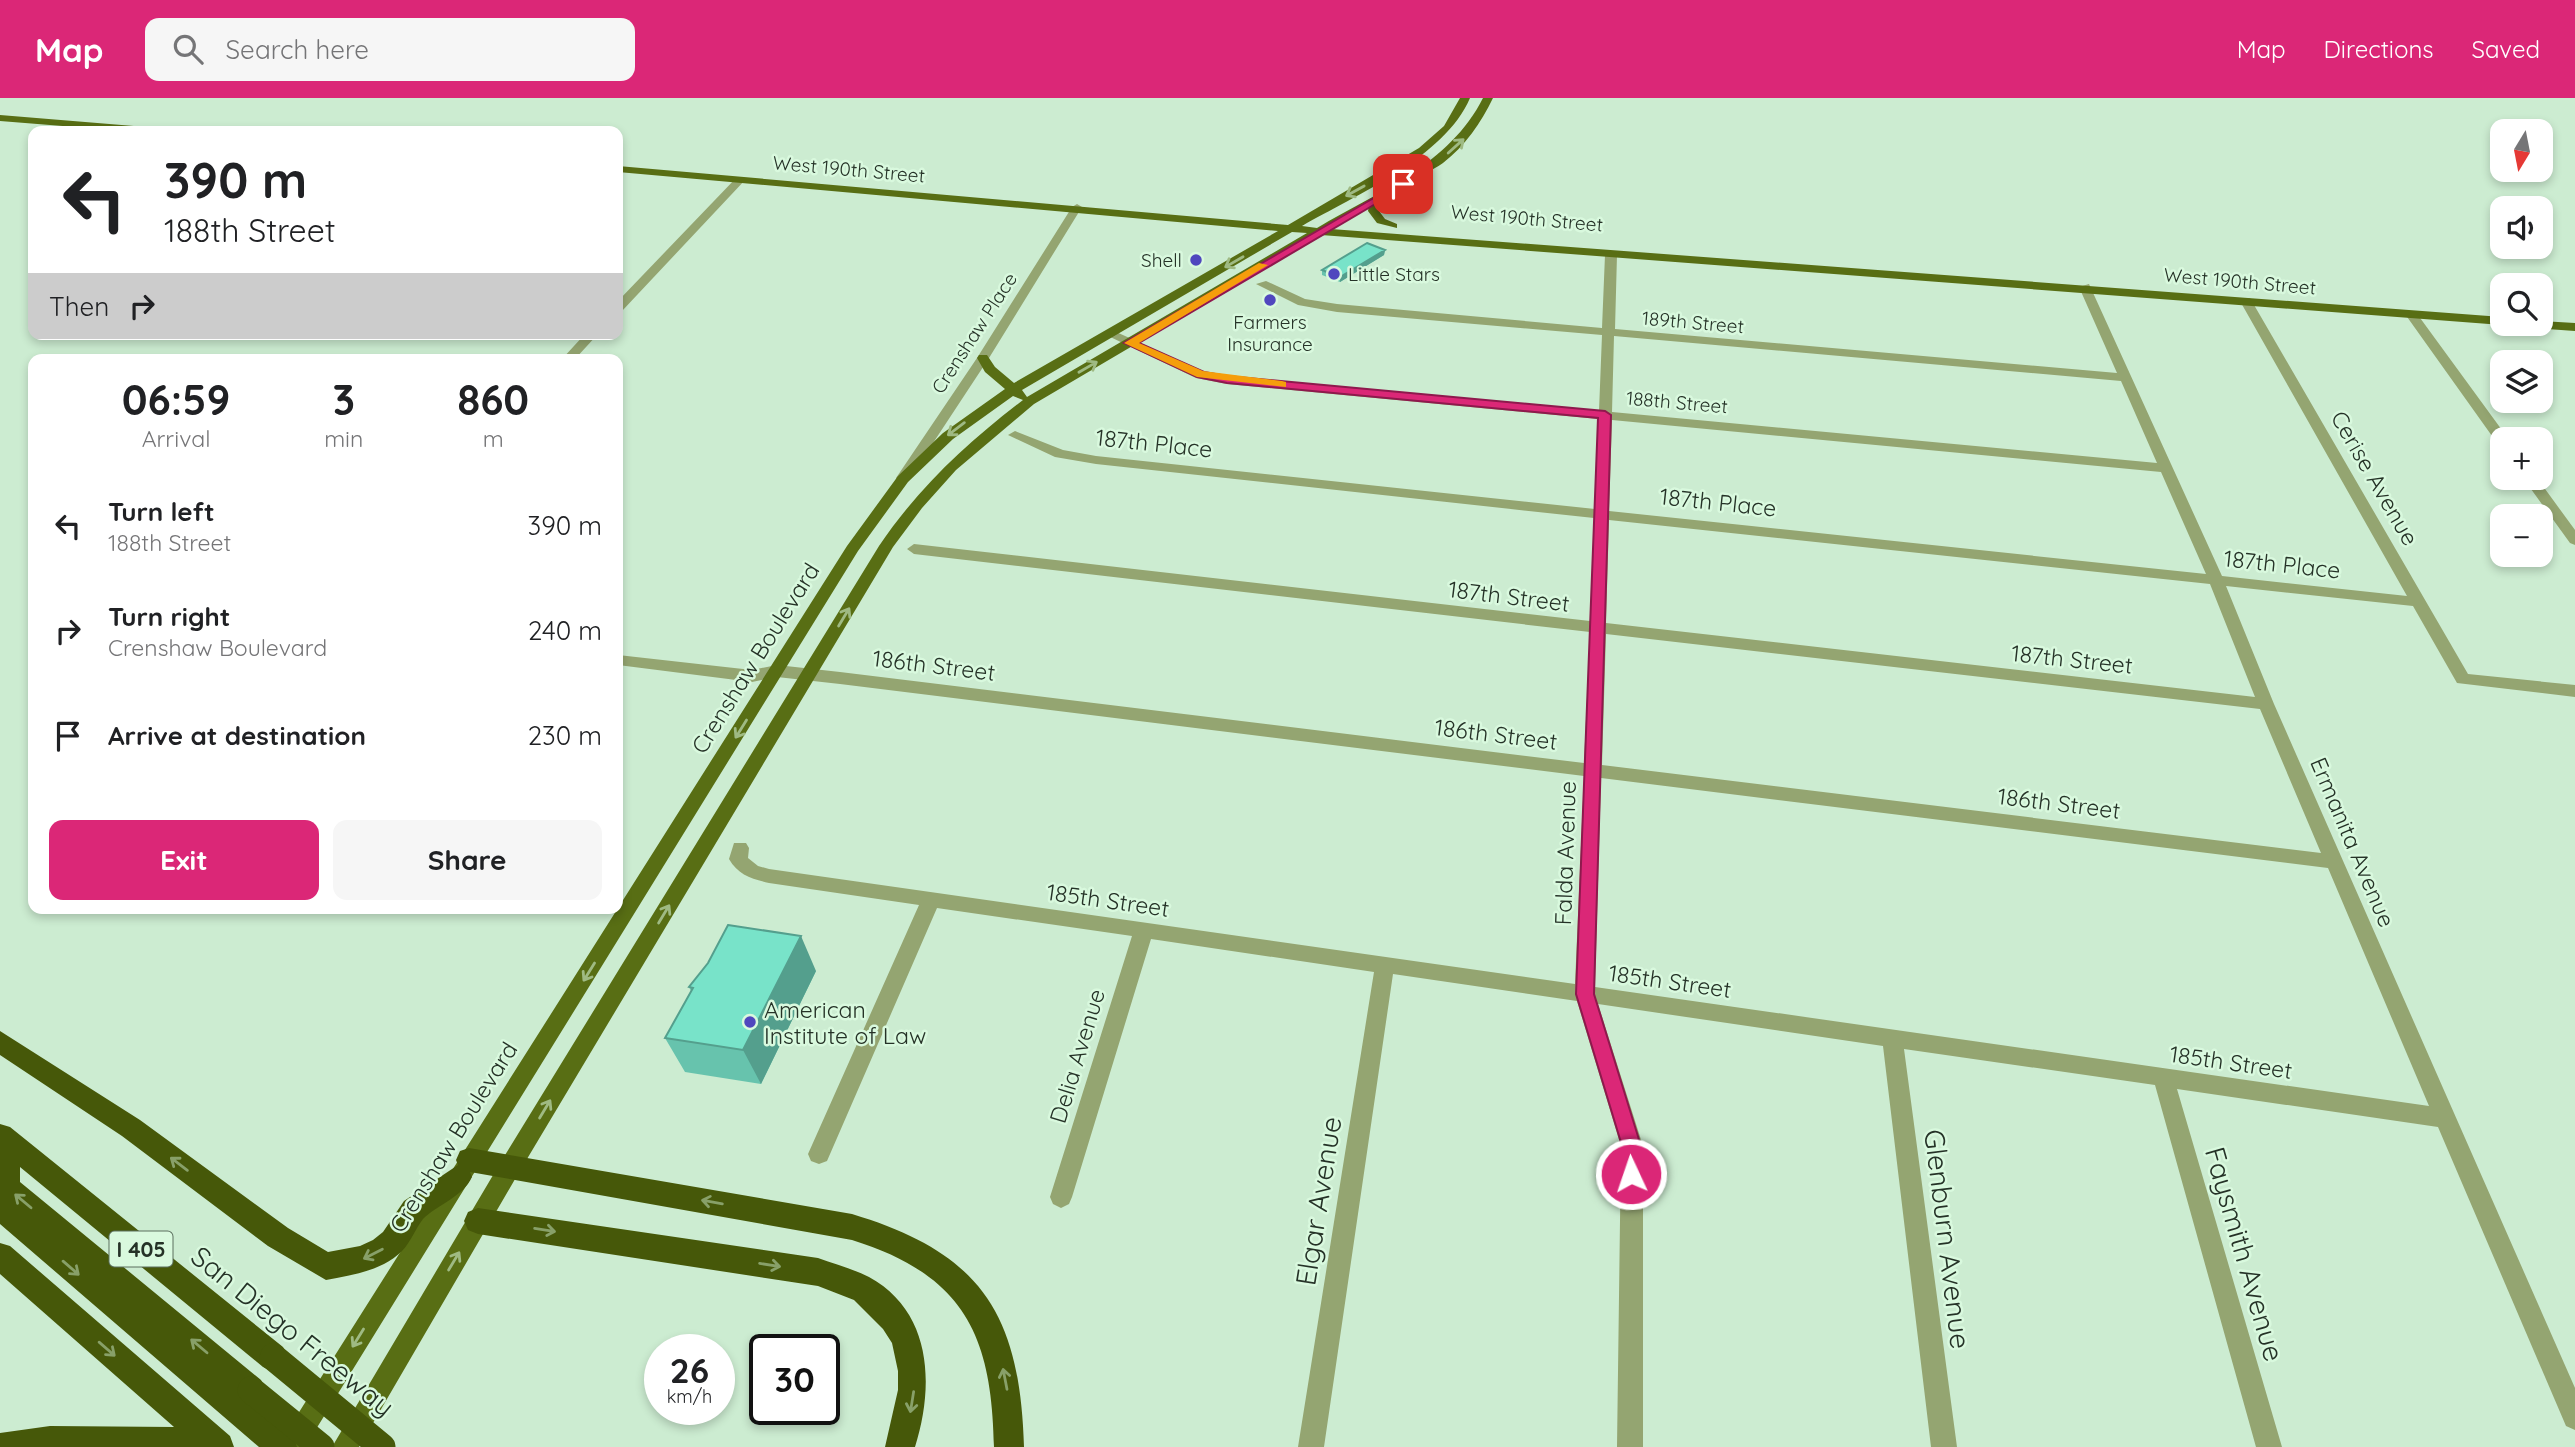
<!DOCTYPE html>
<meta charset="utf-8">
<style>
:root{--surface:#fff;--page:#f6f6f6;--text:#202124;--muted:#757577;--accent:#db2777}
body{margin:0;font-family:Quicksand,sans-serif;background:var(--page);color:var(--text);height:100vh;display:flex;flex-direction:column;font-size:26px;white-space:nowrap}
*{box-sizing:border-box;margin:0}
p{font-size:23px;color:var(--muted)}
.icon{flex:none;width:38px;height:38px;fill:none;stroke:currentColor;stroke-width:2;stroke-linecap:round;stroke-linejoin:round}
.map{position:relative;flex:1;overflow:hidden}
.sheet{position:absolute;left:28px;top:256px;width:595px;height:560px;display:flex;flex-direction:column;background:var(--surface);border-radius:14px;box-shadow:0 4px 10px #0003}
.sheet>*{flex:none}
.guide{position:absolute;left:28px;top:28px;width:595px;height:214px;border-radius:14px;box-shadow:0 4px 10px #0003;background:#fff;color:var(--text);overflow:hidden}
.needle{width:46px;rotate:190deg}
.tools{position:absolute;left:2490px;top:21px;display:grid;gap:14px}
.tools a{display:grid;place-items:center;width:63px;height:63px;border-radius:14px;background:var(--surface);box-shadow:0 4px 10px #0003;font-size:35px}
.speed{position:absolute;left:644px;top:1236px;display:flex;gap:14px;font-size:35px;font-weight:700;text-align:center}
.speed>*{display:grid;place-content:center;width:91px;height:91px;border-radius:50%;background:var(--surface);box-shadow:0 4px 10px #0003;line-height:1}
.speed small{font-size:18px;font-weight:400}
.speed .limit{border:4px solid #111;border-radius:10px;background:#fff;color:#111}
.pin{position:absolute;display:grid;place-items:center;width:60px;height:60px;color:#fff;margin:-30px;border-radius:14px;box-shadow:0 4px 10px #0006}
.me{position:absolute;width:77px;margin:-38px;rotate:357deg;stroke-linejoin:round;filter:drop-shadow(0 0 5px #0008)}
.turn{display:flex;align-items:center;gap:24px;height:147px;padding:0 21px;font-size:32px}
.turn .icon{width:91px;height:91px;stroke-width:2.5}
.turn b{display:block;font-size:49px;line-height:60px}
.then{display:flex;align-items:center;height:66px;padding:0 21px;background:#0003;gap:14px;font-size:26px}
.eta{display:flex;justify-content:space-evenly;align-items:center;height:119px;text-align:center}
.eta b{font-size:42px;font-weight:700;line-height:49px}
.primary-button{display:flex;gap:14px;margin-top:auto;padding:14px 21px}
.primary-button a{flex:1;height:80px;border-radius:14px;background:var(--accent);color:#fff;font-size:28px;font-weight:700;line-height:80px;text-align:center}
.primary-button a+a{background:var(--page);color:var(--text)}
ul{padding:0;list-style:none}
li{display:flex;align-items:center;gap:21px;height:105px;padding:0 21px}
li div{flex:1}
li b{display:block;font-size:26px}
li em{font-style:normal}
header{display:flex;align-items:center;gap:42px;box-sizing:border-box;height:98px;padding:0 35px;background:var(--accent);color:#fff}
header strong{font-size:33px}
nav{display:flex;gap:38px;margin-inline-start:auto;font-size:24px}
.search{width:490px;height:63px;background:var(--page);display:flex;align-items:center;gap:18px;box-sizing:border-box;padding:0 24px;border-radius:14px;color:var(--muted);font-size:26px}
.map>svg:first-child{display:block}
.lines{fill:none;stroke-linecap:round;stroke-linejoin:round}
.street{fill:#94a571;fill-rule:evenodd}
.primary{fill:#586e14;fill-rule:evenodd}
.highway{fill:#465809;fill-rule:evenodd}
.highway-bridge{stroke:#465809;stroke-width:27}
.wall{fill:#67c3ad}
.shaded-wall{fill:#549f8d}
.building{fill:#78e3c9;stroke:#549f8d;stroke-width:2}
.oneway{stroke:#9fba83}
.oneway2{stroke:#88a069}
.route{fill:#db2777;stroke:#8e194d;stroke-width:2}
.slow{fill:#f59e0b}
.poi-dot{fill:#5047be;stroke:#d9f9de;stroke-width:2.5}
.labels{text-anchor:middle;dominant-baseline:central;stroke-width:5;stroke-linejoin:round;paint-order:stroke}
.far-street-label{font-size:19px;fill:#253227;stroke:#d9f9de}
.far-poi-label{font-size:19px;fill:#253227;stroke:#d9f9de;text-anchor:end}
.shield{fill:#d9f9de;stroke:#5b6e5e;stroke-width:2}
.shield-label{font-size:21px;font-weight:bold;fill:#253227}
.street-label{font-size:23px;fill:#253227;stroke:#d9f9de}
.poi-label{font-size:23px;fill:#253227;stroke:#d9f9de;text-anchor:start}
.near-street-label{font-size:28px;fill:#253227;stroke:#d9f9de}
</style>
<header>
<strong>Map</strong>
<div class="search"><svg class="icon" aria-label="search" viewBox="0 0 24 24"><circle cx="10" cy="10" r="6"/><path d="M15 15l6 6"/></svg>Search here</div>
<nav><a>Map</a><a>Directions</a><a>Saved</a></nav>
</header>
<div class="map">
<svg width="2575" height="1349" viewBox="0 0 2575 1349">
<rect width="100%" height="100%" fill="#ccecd1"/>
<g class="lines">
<path class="street" d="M737,79L746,81L622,213L618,214V203Z
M1077,106L1082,109L989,260L908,383H898L896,380L977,260L1072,109Z
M1611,154L1617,157L1615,231L2117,275L2079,189L2089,186L2222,478L2407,498L2240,203L2250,200L2468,576L2575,587V599L2457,585L2413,508L2226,488L2274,606L2575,1290V1332L2566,1328L2438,1029L2177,991L2282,1349H2256L2155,987L1904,951L1957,1349H1931L1883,948L1598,906L1643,1048V1349H1617L1621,1048L1577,903L1393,876L1324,1349H1298L1374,874L1151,841L1072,1099L1069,1106L1061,1110L1053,1106L1050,1099L1132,838L937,810L827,1063L819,1066L811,1063L808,1056L919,807L769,785C752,781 738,777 729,761L734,745H746L749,750L748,760L758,768L769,771L1575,886L1584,678L840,586L777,579L752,584L618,567V557L752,572L777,567L840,574L1584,665L1590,534L914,456L907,451L914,446L1590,523L1594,420L1096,366L1055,359L1008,337L1015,333L1063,352L1096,358L1595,411L1599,321L1227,286L1196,280L1104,236L1114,233L1205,274L1227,278L1599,313L1602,237L1337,214L1298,207L1256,186L1266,183L1305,201L1337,206L1602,230L1605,157ZM1614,238L2121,283L2157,365L1612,314ZM1612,322L2161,374L2206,476L1609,413ZM1609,422L2210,486L2255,599L1606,525ZM1606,536L2260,611L2321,755L1602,667ZM1601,680L2328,770L2429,1008L1595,889Z
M2407,213H2415L2507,339L2508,341H2502V346L2497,345L2405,216Z
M585,236H598L575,261H562Z
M2523,380H2537L2575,432V447L2570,445Z"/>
<path class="primary" d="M1460,0H1470C1445,59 1356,97 1302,128L1317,130C1378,94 1450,66 1483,0H1493C1481,25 1465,48 1443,65C1422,80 1388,88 1379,113L1385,121L1397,126V130L1377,125L1368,113L1369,108L1331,131L2502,219V226H2506L2502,227L1321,137L1034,306L956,372L922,410L893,449L518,1076L359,1349H332L502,1062L879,448C918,390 968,344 1023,302L1013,298L953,341L908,384L858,453L305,1349H277L847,448L898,378L943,335L1005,291L985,274L977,260L979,257H987L995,269L1014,285L1278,133L618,74V68L1288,127L1419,50L1444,28ZM1292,134L1307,135L1027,299L1022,292Z
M0,17L158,30L163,33H125L0,23Z
M2541,223L2575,225V233L2534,230L2528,226H2541Z"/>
<path class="highway" d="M0,933L140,1022L288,1130L328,1154L360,1148L373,1142L383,1134L404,1103L458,1067L456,1062L460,1053L469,1050L852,1116C981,1155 1020,1215 1024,1349H994C992,1237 964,1177 852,1142L470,1074L472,1079C463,1099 438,1106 423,1121C415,1131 411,1144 402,1153C382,1173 352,1177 326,1182L268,1148L122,1038L0,957Z
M0,1026L10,1029L283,1249L288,1259L283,1269L273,1274L263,1269L20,1069V1084L261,1282L266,1292L261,1302L254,1306L293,1338L297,1349H259L0,1126Z
M478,1110L818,1160C835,1166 853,1171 869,1179C933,1214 934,1289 915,1349H885L898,1292V1273L892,1245L883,1231L854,1202L818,1188L478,1136L468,1132L464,1123L468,1114Z
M0,1145L10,1148L230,1338L234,1349H0V1335L50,1328L174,1329L0,1176Z"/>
<path class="highway-bridge" d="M273,1259L382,1349
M251,1292L321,1349"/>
</g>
<path class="wall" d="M1385,152L1384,157L1340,184L1322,177V172Z
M816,873L761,986L685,974L665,940L691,893L689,889Z"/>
<path class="shaded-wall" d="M1385,152L1384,157L1340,184V179Z
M801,838L816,873L761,986L743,952Z"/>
<path class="building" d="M1367,145L1385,152L1340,179L1322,172Z
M728,827L801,838L743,952L665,940L693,890L689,889L708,865Z"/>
<defs><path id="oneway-shaft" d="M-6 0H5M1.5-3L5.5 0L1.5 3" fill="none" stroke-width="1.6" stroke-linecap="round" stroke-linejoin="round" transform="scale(1.75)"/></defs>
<g class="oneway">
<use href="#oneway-shaft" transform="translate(1456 48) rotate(-42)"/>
<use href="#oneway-shaft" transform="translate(1355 93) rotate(151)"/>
<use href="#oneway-shaft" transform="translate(1234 164) rotate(150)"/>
<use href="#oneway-shaft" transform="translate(1088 269) rotate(-30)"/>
<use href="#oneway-shaft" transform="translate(956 331) rotate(143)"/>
<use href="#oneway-shaft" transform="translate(844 519) rotate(-59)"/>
<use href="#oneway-shaft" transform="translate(741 631) rotate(122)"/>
<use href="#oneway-shaft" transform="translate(664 816) rotate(-59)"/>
<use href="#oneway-shaft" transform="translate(589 874) rotate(122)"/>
<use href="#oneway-shaft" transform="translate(545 1011) rotate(-59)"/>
<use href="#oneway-shaft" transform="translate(454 1163) rotate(-59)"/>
<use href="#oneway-shaft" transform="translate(358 1240) rotate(122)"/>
</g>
<g class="oneway2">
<use href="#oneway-shaft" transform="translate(179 1066) rotate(-143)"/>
<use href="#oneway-shaft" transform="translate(23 1103) rotate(-140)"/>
<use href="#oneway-shaft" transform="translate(712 1104) rotate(-170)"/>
<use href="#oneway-shaft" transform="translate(545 1132) rotate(9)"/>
<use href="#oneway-shaft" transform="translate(373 1156) rotate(153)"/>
<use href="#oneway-shaft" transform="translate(770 1167) rotate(9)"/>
<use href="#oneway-shaft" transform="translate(71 1170) rotate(41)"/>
<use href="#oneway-shaft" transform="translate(199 1248) rotate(-140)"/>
<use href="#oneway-shaft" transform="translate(107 1251) rotate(41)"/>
<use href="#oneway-shaft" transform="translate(1005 1281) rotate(-101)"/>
<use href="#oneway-shaft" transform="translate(912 1304) rotate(99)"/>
</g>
<path class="route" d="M1403,83L1406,88L1139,245L1204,274L1227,278L1605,313L1611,317L1594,896L1641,1048L1638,1082L1631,1085L1624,1082L1622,1048L1576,896L1598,320L1227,285L1197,279L1124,245Z"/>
<path class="slow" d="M1259,165L1268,167L1139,245L1203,273L1282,283L1286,284V289L1197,279L1124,245Z"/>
<g class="poi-dot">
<circle cx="1196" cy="162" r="7"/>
<circle cx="1334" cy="176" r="7"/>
<circle cx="1270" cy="202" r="7"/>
<circle cx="750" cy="924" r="7"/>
</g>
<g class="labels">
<g class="far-street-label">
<text transform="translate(849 71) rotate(5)">West 190th Street</text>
<text transform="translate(1527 120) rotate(5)">West 190th Street</text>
<text transform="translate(2240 183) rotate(5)">West 190th Street</text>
<text transform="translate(1693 224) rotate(5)">189th Street</text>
<text transform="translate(974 235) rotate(-57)">Crenshaw Place</text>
<text transform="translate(1677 304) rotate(5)">188th Street</text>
</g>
<g class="far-poi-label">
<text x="1182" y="162">Shell</text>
<text x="1348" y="176" text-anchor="start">Little Stars</text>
<text x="1270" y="224" text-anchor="middle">Farmers<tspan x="1270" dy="22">Insurance</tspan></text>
</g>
<rect class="shield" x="109.5" y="1133.5" width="63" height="35" rx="5"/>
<g class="shield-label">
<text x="141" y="1151">I 405</text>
</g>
<g class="street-label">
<text transform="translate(1154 345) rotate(6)">187th Place</text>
<text transform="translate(2375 380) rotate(60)">Cerise Avenue</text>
<text transform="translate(1718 404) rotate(6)">187th Place</text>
<text transform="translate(2282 466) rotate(6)">187th Place</text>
<text transform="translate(1509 498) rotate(7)">187th Street</text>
<text transform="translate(755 560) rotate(-58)">Crenshaw Boulevard</text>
<text transform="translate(2072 561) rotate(6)">187th Street</text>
<text transform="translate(934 567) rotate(7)">186th Street</text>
<text transform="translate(1496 636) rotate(7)">186th Street</text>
<text transform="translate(2059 705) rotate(7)">186th Street</text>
<text transform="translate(2353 744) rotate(67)">Ermanita Avenue</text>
<text transform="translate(1565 755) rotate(-88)">Falda Avenue</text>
<text transform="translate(1108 802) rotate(8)">185th Street</text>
<text transform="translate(1670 883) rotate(8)">185th Street</text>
<text transform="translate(1077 958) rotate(-73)">Delia Avenue</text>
<text transform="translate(2231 964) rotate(8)">185th Street</text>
<text transform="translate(453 1039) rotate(-58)">Crenshaw Boulevard</text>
</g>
<g class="poi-label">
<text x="764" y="911">American<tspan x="764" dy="26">Institute of Law</tspan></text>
</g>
<g class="near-street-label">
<text transform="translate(1318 1103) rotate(-81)">Elgar Avenue</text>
<text transform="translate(1948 1141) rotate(83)">Glenburn Avenue</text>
<text transform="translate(2245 1156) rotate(74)">Faysmith Avenue</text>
<text transform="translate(293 1233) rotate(39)">San Diego Freeway</text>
</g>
</g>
</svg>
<div class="tools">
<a><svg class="needle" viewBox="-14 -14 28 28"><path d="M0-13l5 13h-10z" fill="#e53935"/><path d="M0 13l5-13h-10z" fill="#757577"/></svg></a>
<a><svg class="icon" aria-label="sound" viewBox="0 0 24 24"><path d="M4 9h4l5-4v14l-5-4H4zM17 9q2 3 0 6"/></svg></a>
<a><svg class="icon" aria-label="search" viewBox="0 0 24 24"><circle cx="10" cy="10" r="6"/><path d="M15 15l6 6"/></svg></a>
<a><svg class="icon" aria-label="layers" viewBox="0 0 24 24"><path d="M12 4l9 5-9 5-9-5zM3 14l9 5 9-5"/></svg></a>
<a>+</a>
<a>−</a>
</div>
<div class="speed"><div>26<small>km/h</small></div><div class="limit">30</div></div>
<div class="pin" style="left:1403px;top:86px;background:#d93025"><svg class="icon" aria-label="arrive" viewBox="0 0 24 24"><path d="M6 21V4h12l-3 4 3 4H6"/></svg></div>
<svg class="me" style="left:1631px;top:1076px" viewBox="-20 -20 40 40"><circle r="17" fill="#db2777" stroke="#fff" stroke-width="3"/><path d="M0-11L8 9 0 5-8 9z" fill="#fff"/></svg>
<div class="guide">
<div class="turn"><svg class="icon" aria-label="left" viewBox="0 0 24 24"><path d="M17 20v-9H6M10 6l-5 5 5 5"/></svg><div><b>390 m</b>188th Street</div></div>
<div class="then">Then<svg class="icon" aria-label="right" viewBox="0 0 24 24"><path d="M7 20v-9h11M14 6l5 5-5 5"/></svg></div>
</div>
<section class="sheet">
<div class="eta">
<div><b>06:59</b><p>Arrival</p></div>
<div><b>3</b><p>min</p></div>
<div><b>860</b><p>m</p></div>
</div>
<ul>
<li><svg class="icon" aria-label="left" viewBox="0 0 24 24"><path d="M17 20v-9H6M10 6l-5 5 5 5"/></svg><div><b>Turn left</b><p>188th Street</p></div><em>390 m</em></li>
<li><svg class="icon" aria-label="right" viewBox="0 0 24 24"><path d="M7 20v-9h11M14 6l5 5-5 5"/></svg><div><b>Turn right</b><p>Crenshaw Boulevard</p></div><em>240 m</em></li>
<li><svg class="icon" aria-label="arrive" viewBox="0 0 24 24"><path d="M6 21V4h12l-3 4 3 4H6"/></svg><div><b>Arrive at destination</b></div><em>230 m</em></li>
</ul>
<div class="primary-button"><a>Exit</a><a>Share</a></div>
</section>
</div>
